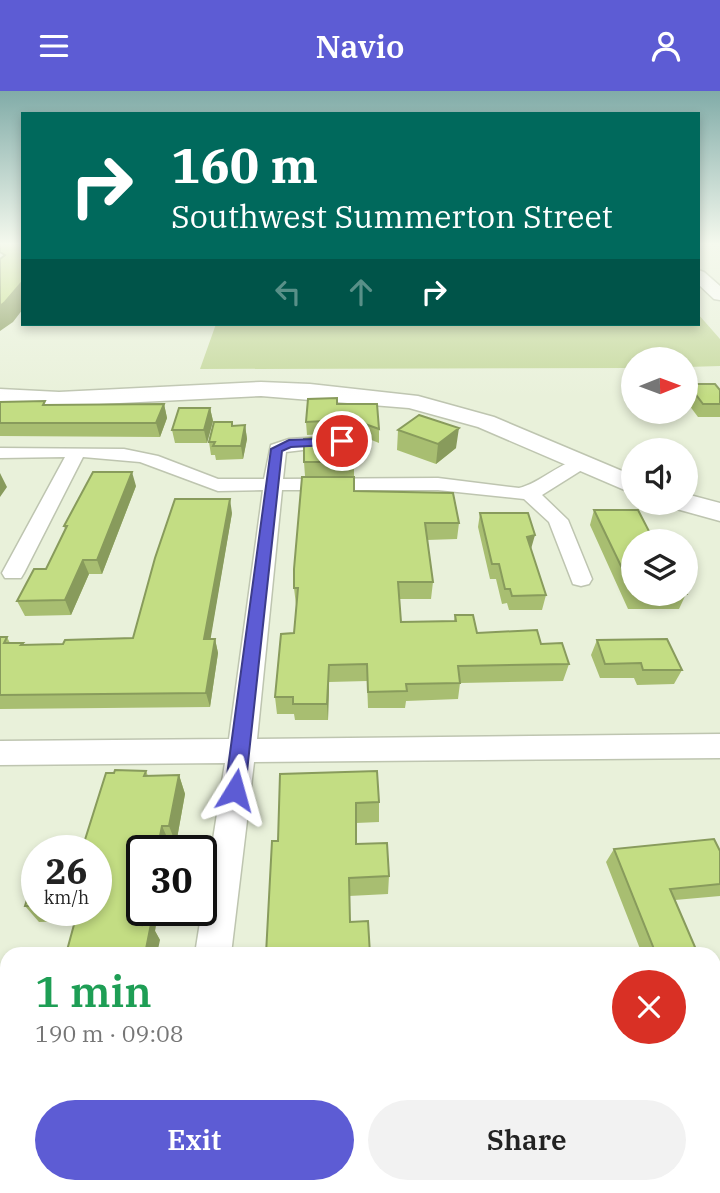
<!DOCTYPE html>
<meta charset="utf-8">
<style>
:root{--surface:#fff;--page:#f2f2f2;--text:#222;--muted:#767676;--accent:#5d5cd4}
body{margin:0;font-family:"IBM Plex Serif",serif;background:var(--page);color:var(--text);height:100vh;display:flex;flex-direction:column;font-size:26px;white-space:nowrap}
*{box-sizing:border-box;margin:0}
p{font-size:23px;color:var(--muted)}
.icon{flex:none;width:38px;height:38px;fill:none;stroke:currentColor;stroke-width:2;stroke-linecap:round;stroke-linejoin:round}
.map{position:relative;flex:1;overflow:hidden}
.details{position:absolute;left:0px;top:856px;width:721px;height:247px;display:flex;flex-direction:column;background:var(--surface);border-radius:21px 21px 0 0;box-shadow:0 4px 10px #0003}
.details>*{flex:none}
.hud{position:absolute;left:21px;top:21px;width:679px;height:214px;border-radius:0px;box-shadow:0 4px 10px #0003;background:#00695c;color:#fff;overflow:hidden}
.needle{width:46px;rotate:89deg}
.controls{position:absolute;left:621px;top:256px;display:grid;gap:14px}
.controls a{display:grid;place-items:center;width:77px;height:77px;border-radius:50%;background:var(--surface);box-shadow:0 4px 10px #0003;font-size:35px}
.speed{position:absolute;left:21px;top:744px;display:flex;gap:14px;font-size:35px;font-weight:700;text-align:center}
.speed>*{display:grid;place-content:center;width:91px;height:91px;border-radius:50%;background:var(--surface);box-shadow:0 4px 10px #0003;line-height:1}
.speed small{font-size:18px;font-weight:400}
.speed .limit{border:4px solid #111;border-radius:10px;background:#fff;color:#111}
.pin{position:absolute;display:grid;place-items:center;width:60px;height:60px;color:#fff;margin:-30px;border:4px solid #fff;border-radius:50%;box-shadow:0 2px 7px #0007}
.me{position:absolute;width:77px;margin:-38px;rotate:8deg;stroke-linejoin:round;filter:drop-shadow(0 0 5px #0008)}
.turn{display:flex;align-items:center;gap:24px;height:147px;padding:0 35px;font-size:32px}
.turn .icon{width:91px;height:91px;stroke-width:2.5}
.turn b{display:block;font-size:49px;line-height:60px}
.lanes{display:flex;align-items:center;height:66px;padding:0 35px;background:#0003;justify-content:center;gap:35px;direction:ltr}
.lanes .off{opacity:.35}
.round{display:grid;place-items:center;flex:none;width:74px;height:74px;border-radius:37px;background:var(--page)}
.summary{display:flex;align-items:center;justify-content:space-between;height:119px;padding:0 35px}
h1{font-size:42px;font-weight:600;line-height:52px;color:#1e9e55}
.button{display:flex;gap:14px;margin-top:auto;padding:14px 35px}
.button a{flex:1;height:80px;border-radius:42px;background:var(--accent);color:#fff;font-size:28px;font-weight:600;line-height:80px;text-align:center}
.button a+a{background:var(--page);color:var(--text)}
header{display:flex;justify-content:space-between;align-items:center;height:91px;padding:0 35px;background:var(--accent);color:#fff;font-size:32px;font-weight:600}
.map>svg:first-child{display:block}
.green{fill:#c6d99d}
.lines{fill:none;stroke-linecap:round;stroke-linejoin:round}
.minor-casing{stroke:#bec5b0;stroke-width:3}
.secondary-casing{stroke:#bec5b0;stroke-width:3}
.minor{fill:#fff;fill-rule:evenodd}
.secondary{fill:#fff;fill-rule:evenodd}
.wall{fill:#a8be71}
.shaded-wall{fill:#889b5c}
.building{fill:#c3dd83;stroke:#889b5c;stroke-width:2}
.route{fill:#5d5cd4;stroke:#3c3c8a;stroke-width:2}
</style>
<header><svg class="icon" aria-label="menu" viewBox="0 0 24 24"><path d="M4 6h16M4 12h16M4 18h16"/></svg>Navio<svg class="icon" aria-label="person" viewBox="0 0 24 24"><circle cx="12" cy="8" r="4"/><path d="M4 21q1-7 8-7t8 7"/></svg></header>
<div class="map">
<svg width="720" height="1102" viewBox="0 0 720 1102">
<rect width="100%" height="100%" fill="#e9f1da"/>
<path class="green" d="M698,223L720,248V275L686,276V268H634L633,277L200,278L216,233H698Z"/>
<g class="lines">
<defs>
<path id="minor" d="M338,345L344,346L347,350L344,354L286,361L283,388L438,387L519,397C540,393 567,365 585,369L588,373L585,377L542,404L568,429L592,488L589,493L581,495L573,493L549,431L524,408L438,399H282L257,648L720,643V667L254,671L231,863H195L225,672L0,674V650L229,648L263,399L218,400L140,371L83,366L24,482L21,487H5L2,482L65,366L0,367V357L124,358L158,365L218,388H264L271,354L289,348Z
M0,1075H7V1096H68L65,1102H0Z"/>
<path id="secondary" d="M698,179L704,181L720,195V209L714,208L698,193Z
M261,291L310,293L418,305L494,326L634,385V403L478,336L409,317L261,305L59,315L0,312V298L59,301Z
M686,403L720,412V430L673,417L669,411H686Z"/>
</defs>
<use href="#minor" class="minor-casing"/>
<use href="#secondary" class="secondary-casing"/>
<use href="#minor" class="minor"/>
<use href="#secondary" class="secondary"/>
</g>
<path class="wall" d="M688,293L720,299V326H698L686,310V298Z
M0,311L46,314L164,313L167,327L160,346L0,345Z
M337,313L379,338V352L354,342V385H305L304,371L346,343L342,342L307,344L306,331Z
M210,317L213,330L207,352H175L172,339Z
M232,331L233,334H245L247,348L243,368L216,369L215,364H211L209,351Z
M398,339L456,357L436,373L397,359Z
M136,395L102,483H89L71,524L25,525L17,510L46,478L65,438L64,435Z
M354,400L459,432L457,448L427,449L433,491L431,508H399L401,531L454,530L455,524L477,542L541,553L569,573L563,590L460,592L458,608L406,610L405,617H368L367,590L329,591L328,629H295L294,623H277L275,606L294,542L297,514H296L294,497Z
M594,419L634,450L686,503L679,518H628L590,434Z
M232,422L210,548H215L218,562L210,616L0,618V546H7L10,552H23L24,554L63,553L133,547Z
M480,422L531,458L546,504L542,519H509L507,512L502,513L496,488H490L478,436Z
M597,549L682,579L674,593L637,594L634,587H600L591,564Z
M146,680L148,685L179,684L185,703L176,753H170L169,760H142V819H158L155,840L160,849L75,830L39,831L25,815L37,789V819H96L114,682Z
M280,683L379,711V731L356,732V753L389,785L388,803L349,805L350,831L278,750Z
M614,758L720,760V805L675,809L698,863H642L606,771Z"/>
<path class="shaded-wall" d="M23,190V218L13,231L0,240V215Z
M164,313L167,327L160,346L156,332Z
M210,317L213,330L207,352L204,339Z
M245,334L247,348L243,368L241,355Z
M459,337L456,357L436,373L438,353Z
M132,381L136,395L102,483L97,469Z
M0,382L7,396L0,406Z
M230,408L232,422L208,563L204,548Z
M535,444L531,458L527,446Z
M83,469L89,483L71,524L65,509Z
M215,548L218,562L210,616L206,602Z
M329,574V591L328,629L327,613Z
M179,684L185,703L176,753L169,735Z
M162,735L170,753L169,760H157Z
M146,819H158L155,840L160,849L157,863H145L143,834Z"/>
<path class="building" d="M0,152H16L23,154V190L5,211L0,215V168L5,164L0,161Z
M688,293H715L720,299V313H703Z
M337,307V313H377L379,338L354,329V371H304V348L348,343L354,336L350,331L342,329L306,331L308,308Z
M45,310L43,314L164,313L156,332H0V311Z
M179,317H210L204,339H172Z
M419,324L459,337L438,353L398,339Z
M214,331H232V335L245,334L241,355H213L215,351H209Z
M93,381H132L97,469H83L65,509L17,510L34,478H46L67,435H64Z
M302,386H354V400L453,402L459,432H425L433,491H398L401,531L456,530L455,524H473L477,542L537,539L541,553L562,552L569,573L458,575L460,592L406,593L407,600L368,601L367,573L329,574L327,613H293V606H275L281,543L294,542L298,497H294V478Z
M175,408H230L204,548H215L206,602L0,604V546H7L4,552H23L21,554L63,553L65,549L133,547L155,467Z
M594,419H638L653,448H662L663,450H634V502Z
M480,422H528L535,444L527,446L546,504L512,505L510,498H505L499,473H492Z
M634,502H685L686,503L634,504Z
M667,548L682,579H643L641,572L605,573L597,549Z
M115,679L146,680L144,685L179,684L169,735H162L157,760H142V819H146L143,834L151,833L145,863H66L78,819H96V760H60L61,756L83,755L106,682H114Z
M377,680L379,711L356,712V753L387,752L389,785L349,787L350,831L368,830L370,863H266L272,750H278L280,683Z
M714,748L720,760V793L670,798L698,863H656L614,758Z
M33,789H37V815H25Z"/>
<linearGradient id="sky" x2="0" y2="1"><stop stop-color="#81aca8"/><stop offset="0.5" stop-color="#f5f9ee"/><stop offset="1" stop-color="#f5f9ee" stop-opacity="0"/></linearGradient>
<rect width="720" height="306" fill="url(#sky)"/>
<path class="route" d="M342,347L346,348V353L291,356L282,360L245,699L242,705L235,708L228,705L225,699L271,358L289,349Z"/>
</svg>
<div class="controls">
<a><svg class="needle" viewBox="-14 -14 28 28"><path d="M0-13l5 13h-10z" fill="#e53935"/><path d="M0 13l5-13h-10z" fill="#767676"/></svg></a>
<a><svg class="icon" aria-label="sound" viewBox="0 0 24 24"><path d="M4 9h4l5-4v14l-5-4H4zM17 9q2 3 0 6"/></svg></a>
<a><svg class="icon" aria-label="layers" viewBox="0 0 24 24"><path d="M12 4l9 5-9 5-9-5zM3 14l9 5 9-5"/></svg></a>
</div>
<div class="speed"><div>26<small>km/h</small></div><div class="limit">30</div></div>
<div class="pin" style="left:342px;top:350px;background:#d93025"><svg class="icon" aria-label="arrive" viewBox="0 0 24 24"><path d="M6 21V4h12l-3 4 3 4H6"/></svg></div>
<svg class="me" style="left:235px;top:699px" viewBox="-20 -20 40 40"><path d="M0-17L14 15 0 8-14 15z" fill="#5d5cd4" stroke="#fff" stroke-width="4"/></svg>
<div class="hud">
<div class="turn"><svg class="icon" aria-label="right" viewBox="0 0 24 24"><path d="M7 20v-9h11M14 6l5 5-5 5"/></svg><div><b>160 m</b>Southwest Summerton Street</div></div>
<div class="lanes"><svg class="icon off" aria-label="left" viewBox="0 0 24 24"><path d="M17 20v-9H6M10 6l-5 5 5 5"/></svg><svg class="icon off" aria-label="ahead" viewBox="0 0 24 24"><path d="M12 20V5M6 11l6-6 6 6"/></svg><svg class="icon" aria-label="right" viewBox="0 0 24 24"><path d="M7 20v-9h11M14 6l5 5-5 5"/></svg></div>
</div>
<section class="details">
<div class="summary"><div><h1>1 min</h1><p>190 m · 09:08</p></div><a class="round" style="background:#d93025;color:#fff"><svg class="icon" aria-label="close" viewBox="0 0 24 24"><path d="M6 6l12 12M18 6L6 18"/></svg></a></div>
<div class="button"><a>Exit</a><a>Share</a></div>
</section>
</div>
